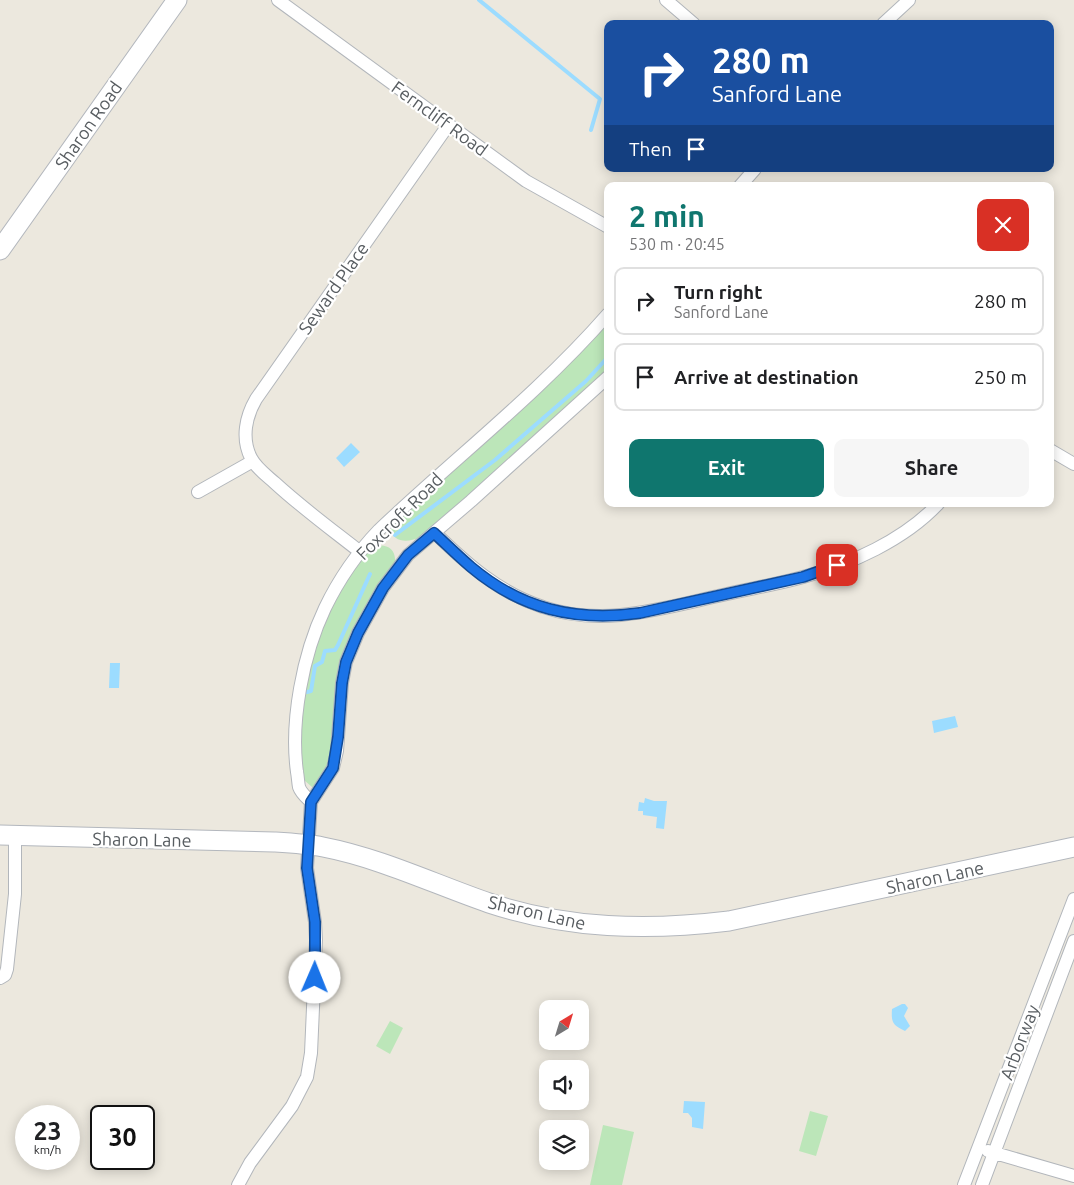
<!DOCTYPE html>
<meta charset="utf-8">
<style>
:root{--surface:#fff;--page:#f6f6f6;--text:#202124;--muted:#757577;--line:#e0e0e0;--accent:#0f766e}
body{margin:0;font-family:Ubuntu,sans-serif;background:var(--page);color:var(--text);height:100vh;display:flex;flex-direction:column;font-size:19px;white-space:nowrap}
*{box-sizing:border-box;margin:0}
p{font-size:16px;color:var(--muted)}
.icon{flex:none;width:28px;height:28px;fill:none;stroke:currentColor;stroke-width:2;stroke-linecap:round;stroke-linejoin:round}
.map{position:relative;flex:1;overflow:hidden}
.details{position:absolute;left:604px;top:182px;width:450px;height:325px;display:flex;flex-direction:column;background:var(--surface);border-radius:10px;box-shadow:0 2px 12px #0003}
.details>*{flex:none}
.guide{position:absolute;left:604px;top:20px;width:450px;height:152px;border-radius:10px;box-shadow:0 2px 12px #0003;background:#1a4fa0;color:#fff;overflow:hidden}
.needle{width:32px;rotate:38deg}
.controls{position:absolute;left:539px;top:1000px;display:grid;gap:10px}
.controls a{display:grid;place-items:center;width:50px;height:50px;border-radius:10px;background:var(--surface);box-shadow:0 2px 12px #0003;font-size:25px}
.speed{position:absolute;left:15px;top:1105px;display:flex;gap:10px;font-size:25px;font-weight:700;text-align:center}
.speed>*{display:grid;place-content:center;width:65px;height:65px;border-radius:50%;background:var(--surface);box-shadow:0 2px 12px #0003;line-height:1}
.speed small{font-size:12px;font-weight:400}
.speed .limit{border:2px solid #111;border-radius:8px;background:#fff;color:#111}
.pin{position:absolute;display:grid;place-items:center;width:42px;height:42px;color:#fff;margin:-21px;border-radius:10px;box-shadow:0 2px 8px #0006}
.me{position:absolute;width:55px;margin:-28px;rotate:1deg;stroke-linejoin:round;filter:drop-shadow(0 0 4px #0008)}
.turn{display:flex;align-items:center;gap:18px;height:105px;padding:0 25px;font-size:22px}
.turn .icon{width:65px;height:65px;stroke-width:2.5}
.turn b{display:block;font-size:35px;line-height:42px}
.then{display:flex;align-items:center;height:48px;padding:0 25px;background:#0003;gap:10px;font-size:19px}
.round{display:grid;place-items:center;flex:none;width:52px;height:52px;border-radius:10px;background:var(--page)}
.head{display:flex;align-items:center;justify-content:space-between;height:85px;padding:0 25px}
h1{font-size:30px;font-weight:700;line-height:38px;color:var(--accent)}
.primary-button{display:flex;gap:10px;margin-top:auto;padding:10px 25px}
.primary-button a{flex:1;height:58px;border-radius:10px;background:var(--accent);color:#fff;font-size:20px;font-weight:700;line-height:58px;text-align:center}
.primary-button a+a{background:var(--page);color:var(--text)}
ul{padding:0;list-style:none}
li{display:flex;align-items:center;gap:15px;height:68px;margin:0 10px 8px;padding:0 15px;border:2px solid var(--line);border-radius:10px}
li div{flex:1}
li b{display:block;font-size:19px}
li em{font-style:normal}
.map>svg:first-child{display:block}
.green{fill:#bce6b9}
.water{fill:#9cdcff}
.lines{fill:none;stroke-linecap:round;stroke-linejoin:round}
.stream{stroke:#9cdcff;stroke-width:4}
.minor-casing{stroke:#b2b6bb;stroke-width:14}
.secondary-casing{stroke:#b3b7bd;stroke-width:21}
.minor{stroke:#fff;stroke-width:12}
.secondary{stroke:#fff;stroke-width:19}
.route-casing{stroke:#114b97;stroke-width:12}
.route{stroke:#1a73e8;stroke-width:9}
.labels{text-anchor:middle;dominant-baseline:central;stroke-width:4.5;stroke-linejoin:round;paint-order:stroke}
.street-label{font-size:18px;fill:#585d61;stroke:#fff}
</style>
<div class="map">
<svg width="1074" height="1185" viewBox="0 0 1074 1185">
<rect width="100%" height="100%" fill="#ece8de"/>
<path class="green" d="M607,321L608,371L421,537C410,542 393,544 391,529L392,525Z
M376,546C388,544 396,550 395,562L353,634L330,763L316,786L312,787L304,780L300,751L305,688L319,634L342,587L370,548Z
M390,1021L403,1028L390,1054L376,1046Z
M810,1111L828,1116L816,1156L799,1151Z
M603,1125L634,1132L622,1185H590Z"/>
<path class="water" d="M351,443L360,452L344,467L336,458Z
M110,663H120L119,688H109Z
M955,716L958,727L934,733L932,721Z
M645,798L654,801H667L664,829L656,828L657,817L643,815V811H638L639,802L644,803Z
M902,1004H905L908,1008L904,1016L910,1026L905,1031C893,1025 891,1023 892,1009Z
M684,1101L705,1102L703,1129L692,1127V1118L688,1113H683Z"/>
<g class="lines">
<path class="stream" d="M479,0L600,99L591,130
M395,535L495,460L586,381L608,357
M307,692L311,691L315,666L322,662L325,651L335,650L338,645L370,574"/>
<defs>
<path id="minor" d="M278,0L526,181L608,227
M666,0L694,24
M883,24L909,0
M740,186L755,169
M1050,450L1074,464
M198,492L253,461
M435,533C467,564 499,593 543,607C601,627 660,609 718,596C746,589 775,585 803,577C851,564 904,540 938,504
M359,551C331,529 301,507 275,483C266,475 256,468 251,458C241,438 246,416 256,399L449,124
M311,802C307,798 301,793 299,787C298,782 298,777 297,772C290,721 303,654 325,608C339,579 357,553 379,530C455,458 539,393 608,314
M0,978L5,975L7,969L15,894V836
M988,1151L1074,1176
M238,1185L250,1163L292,1106L307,1077L311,1053L316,940L315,922L307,868L311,802L333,768L337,751L342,683L346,662L358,633L383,588L408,555L471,501L608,377
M964,1185L1074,899
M982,1185L1074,941"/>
<path id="secondary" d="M0,250L177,0
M0,835L274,842C290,843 307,844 323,847C380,858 434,884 489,903C568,929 647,931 729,921L1074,847"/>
</defs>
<use href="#minor" class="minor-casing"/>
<use href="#secondary" class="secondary-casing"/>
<use href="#minor" class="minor"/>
<use href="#secondary" class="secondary"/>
</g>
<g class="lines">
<defs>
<path id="route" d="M315,978V922L307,868L311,802L333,768L338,737L342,683L346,662L358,633L383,588L408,555L434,533C446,544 458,556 471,567C521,609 575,622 640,613L803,577L837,565"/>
</defs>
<use href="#route" class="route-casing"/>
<use href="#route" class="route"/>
</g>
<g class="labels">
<g class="street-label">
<text transform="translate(440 118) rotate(36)">Ferncliff Road</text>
<text transform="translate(88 125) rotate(-55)">Sharon Road</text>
<text transform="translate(333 288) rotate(-55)">Seward Place</text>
<text transform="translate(399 516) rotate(-45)">Foxcroft Road</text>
<text transform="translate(142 839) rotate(1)">Sharon Lane</text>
<text transform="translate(935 877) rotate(-12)">Sharon Lane</text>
<text transform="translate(537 912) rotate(13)">Sharon Lane</text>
<text transform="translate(1019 1042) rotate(-69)">Arborway</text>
</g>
</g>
</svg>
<div class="controls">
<a><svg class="needle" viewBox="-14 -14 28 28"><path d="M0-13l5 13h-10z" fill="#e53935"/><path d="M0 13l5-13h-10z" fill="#757577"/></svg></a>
<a><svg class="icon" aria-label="sound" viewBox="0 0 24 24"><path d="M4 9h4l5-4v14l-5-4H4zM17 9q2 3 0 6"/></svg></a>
<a><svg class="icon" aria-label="layers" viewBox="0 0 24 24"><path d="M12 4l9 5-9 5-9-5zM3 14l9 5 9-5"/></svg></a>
</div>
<div class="speed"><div>23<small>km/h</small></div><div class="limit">30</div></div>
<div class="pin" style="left:837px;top:565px;background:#d93025"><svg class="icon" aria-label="arrive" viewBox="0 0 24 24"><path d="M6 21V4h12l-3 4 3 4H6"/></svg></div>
<svg class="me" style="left:315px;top:978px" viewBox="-20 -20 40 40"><circle r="19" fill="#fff"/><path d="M0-13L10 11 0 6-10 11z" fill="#1a73e8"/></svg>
<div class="guide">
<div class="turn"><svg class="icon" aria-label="right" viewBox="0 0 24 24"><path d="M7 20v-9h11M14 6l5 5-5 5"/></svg><div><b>280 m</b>Sanford Lane</div></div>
<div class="then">Then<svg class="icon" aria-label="arrive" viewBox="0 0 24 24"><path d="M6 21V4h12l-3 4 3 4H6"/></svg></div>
</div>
<section class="details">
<div class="head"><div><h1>2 min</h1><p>530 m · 20:45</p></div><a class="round" style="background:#d93025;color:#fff"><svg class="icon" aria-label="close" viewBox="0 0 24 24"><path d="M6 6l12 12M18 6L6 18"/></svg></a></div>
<ul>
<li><svg class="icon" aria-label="right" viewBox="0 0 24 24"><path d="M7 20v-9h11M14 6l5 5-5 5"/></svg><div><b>Turn right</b><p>Sanford Lane</p></div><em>280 m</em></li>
<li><svg class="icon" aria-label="arrive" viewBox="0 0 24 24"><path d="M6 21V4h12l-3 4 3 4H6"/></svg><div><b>Arrive at destination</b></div><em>250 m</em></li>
</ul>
<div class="primary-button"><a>Exit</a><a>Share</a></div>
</section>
</div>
